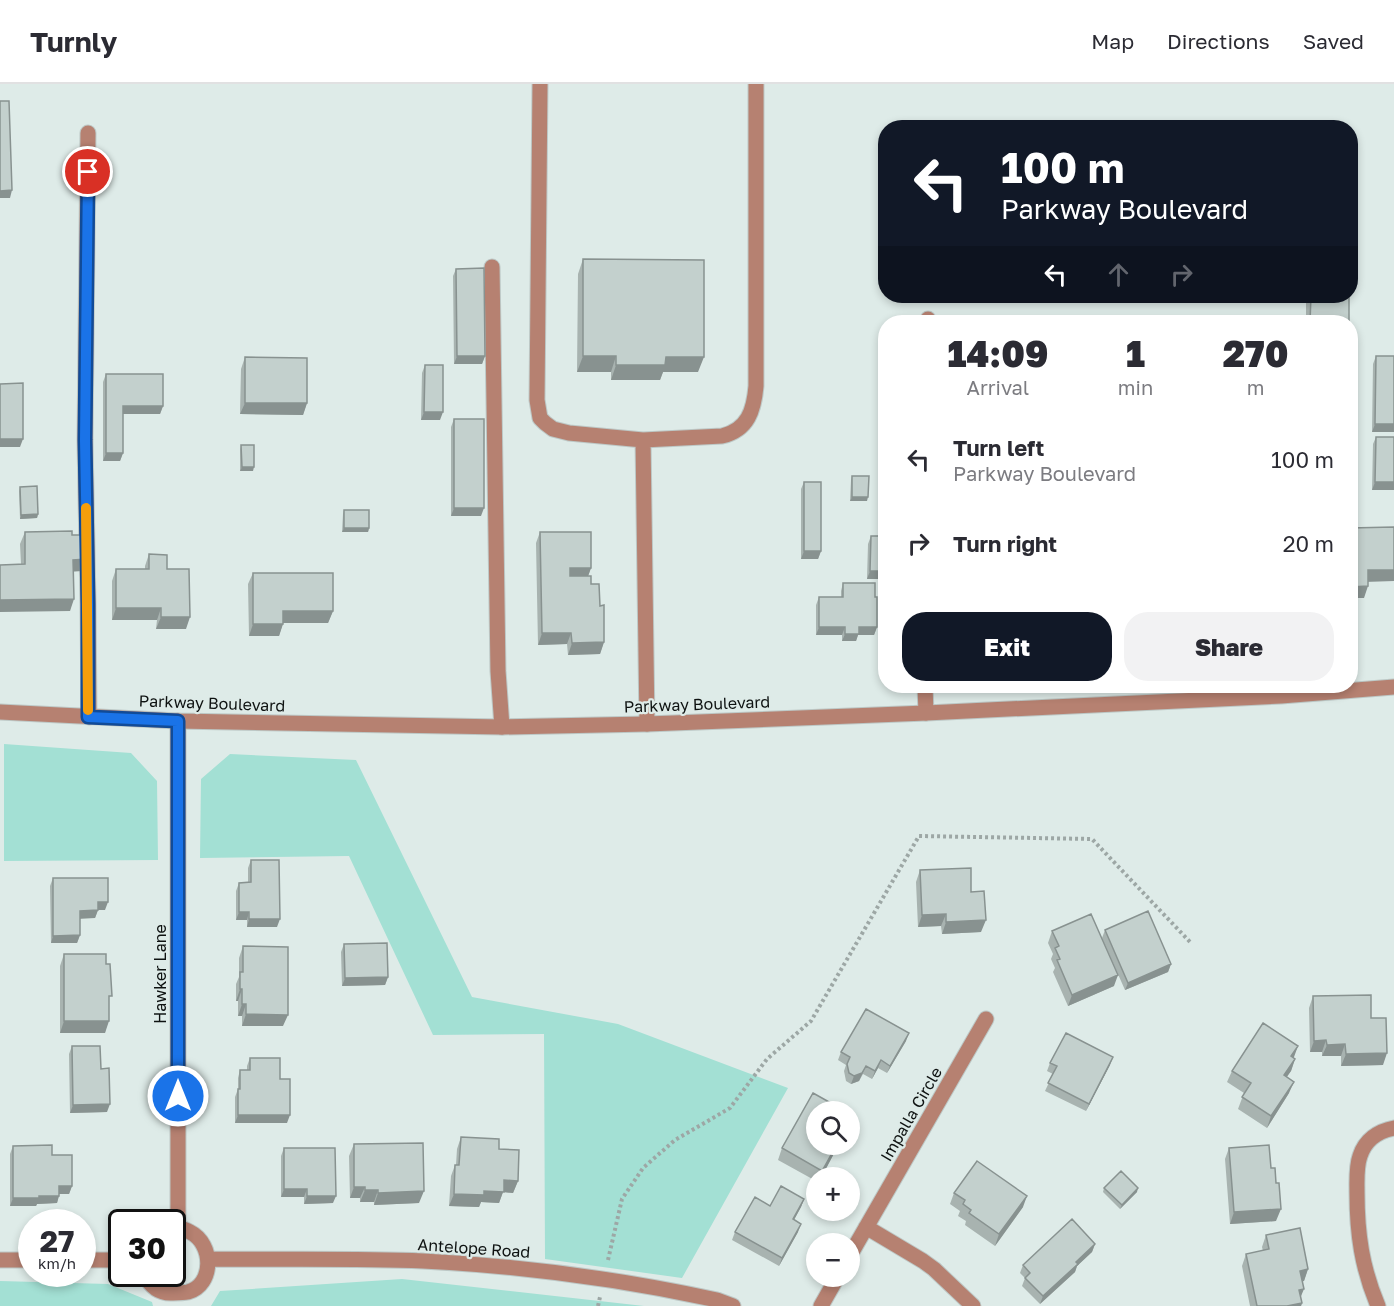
<!DOCTYPE html>
<meta charset="utf-8">
<style>
:root{--surface:#fff;--page:#f2f2f3;--text:#2b2b33;--muted:#7c7c81;--line:#e1e1e2;--accent:#111827}
body{margin:0;font-family:"Golos Text",sans-serif;background:var(--page);color:var(--text);height:100vh;display:flex;flex-direction:column;font-size:22px;white-space:nowrap}
*{box-sizing:border-box;margin:0}
p{font-size:20px;color:var(--muted)}
.icon{flex:none;width:33px;height:33px;fill:none;stroke:currentColor;stroke-width:2;stroke-linecap:round;stroke-linejoin:round}
.map{position:relative;flex:1;overflow:hidden}
.drawer{position:absolute;left:878px;top:231px;width:480px;height:378px;display:flex;flex-direction:column;background:var(--surface);border-radius:24px;box-shadow:0 3px 9px #0003}
.drawer>*{flex:none}
.banner{position:absolute;left:878px;top:36px;width:480px;height:183px;border-radius:24px;box-shadow:0 3px 9px #0003;background:#111827;color:#fff;overflow:hidden}
.buttons{position:absolute;left:806px;top:1017px;display:grid;gap:12px}
.buttons a{display:grid;place-items:center;width:54px;height:54px;border-radius:50%;background:var(--surface);box-shadow:0 3px 9px #0003;font-size:30px}
.speed{position:absolute;left:18px;top:1125px;display:flex;gap:12px;font-size:30px;font-weight:700;text-align:center}
.speed>*{display:grid;place-content:center;width:78px;height:78px;border-radius:50%;background:var(--surface);box-shadow:0 3px 9px #0003;line-height:1}
.speed small{font-size:15px;font-weight:400}
.speed .limit{border:3px solid #111;border-radius:9px;background:#fff;color:#111}
.pin{position:absolute;display:grid;place-items:center;width:51px;height:51px;color:#fff;margin:-26px;border:3px solid #fff;border-radius:50%;box-shadow:0 2px 6px #0007}
.me{position:absolute;width:66px;margin:-33px;rotate:0deg;stroke-linejoin:round;filter:drop-shadow(0 0 4px #0008)}
.turn{display:flex;align-items:center;gap:21px;height:126px;padding:0 24px;font-size:27px}
.turn .icon{width:78px;height:78px;stroke-width:2.5}
.turn b{display:block;font-size:42px;line-height:51px}
.lanes{display:flex;align-items:center;height:57px;padding:0 24px;background:#0003;justify-content:center;gap:30px;direction:ltr}
.lanes .off{opacity:.35}
.eta{display:flex;justify-content:space-evenly;align-items:center;height:102px;text-align:center}
.eta b{font-size:36px;font-weight:800;line-height:42px}
.primary-button{display:flex;gap:12px;margin-top:auto;padding:12px 24px}
.primary-button a{flex:1;height:69px;border-radius:24px;background:var(--accent);color:#fff;font-size:24px;font-weight:800;line-height:69px;text-align:center}
.primary-button a+a{background:var(--page);color:var(--text)}
ul{padding:0;list-style:none}
li{display:flex;align-items:center;gap:18px;height:84px;padding:0 24px}
li div{flex:1}
li b{display:block;font-size:22px}
li em{font-style:normal}
header{display:flex;align-items:center;gap:36px;box-sizing:border-box;height:84px;padding:0 30px;background:var(--surface);border-bottom:2px solid var(--line)}
header strong{font-size:28px}
nav{display:flex;gap:33px;margin-inline-start:auto;font-size:21px}
.map>svg:first-child{display:block}
.green{fill:#a3e0d4}
.lines{fill:none;stroke-linecap:round;stroke-linejoin:round}
.service-casing{stroke:#bdc8c6;stroke-width:17}
.minor-casing{stroke:#bdc8c6;stroke-width:17}
.tertiary-casing{stroke:#bdc8c6;stroke-width:17}
.path{stroke:#9da7a5;stroke-width:4;stroke-dasharray:3 3;stroke-linecap:butt}
.service{stroke:#b68171;stroke-width:15}
.minor{stroke:#b68171;stroke-width:15}
.tertiary{stroke:#b68171;stroke-width:15}
.wall{fill:#a8b3b0}
.shaded-wall{fill:#889290}
.building{fill:#c3d0cd;stroke:#889290;stroke-width:1.5}
.route-casing{stroke:#114b97;stroke-width:15}
.route{stroke:#1a73e8;stroke-width:10}
.slow{stroke:#f59e0b;stroke-width:10}
.labels{text-anchor:middle;dominant-baseline:central;stroke-width:4.5;stroke-linejoin:round;paint-order:stroke}
.street-label{font-size:16px;fill:#0e1211;stroke:#deebe8}
</style>
<header>
<strong>Turnly</strong>
<nav><a>Map</a><a>Directions</a><a>Saved</a></nav>
</header>
<div class="map">
<svg width="1394" height="1222" viewBox="0 0 1394 1222">
<rect width="100%" height="100%" fill="#deebe8"/>
<path class="green" d="M4,660L131,669L157,697L158,776L4,777Z
M230,670L356,676L472,913L618,940L788,1004L682,1194L545,1175L544,950L433,951L349,772L200,774L201,695Z
M402,1195L644,1222H211L220,1207Z
M0,1197L108,1200L152,1218L153,1222H0Z"/>
<g class="lines">
<defs>
<path id="service" d="M540,0L537,316L540,334L545,339L553,345L569,349L643,356L722,352C748,346 754,326 756,302V0
M88,49L85,356L88,520L89,633
M492,183L498,587L502,643
M928,238V235
M643,356L647,640
M925,602L926,629"/>
<path id="minor" d="M178,637V1143
M866,1143L923,1177L934,1185L973,1222
M849,1173L986,935
M209,1175C280,1176 352,1174 423,1177C522,1182 620,1195 717,1216L733,1222
M0,1176H32
M82,1176H122
M144,1190C150,1202 159,1210 173,1209C178,1209 183,1209 188,1208C214,1201 214,1160 190,1148C184,1145 180,1143 172,1144
M821,1222L838,1192
M1378,1222C1362,1184 1357,1150 1357,1109C1357,1097 1356,1083 1360,1072C1365,1056 1378,1047 1394,1044"/>
<path id="tertiary" d="M0,628L178,637L502,643L647,640L926,629L1281,612L1394,603"/>
</defs>
<use href="#service" class="service-casing"/>
<use href="#minor" class="minor-casing"/>
<use href="#tertiary" class="tertiary-casing"/>
<path class="path" d="M608,1176L622,1115L643,1084L675,1056L730,1024L767,975L811,937L919,752L1092,755L1191,859
M598,1222L600,1213"/>
<use href="#service" class="service"/>
<use href="#minor" class="minor"/>
<use href="#tertiary" class="tertiary"/>
</g>
<path class="wall" d="M583,175L698,288H663L660,296H611V288H577L578,190Z
M456,185L485,272L482,280H454L453,192Z
M1307,212H1349V238H1306V214Z
M1376,272H1394V348H1372L1373,280Z
M245,273L307,319L303,331L240,330L241,285Z
M425,281L440,336H421L422,289Z
M106,290L163,322L160,330H123V369L120,377H103V298Z
M454,335L481,432H451V343Z
M1376,353L1394,406H1372L1373,360Z
M241,361L253,387H240V365Z
M852,392L867,417H850L851,396Z
M804,398L821,467L818,475H801V405Z
M20,403L38,430L37,434L20,435L19,407Z
M344,426L369,444L368,448H342L343,430Z
M25,448L87,475L82,487H73L70,527L21,480L20,460Z
M540,448L591,484L588,492L591,500L600,522L604,558L600,570L568,571L567,560L538,561L536,459Z
M871,452H885V495H867L868,460Z
M149,470L167,485L186,545H156L157,536H112V497L116,485H145V482Z
M253,489L333,527L328,539H283L279,552H249L248,500Z
M843,499L875,513L877,543L874,551H858L856,557H842V551H816V521L819,513H841V507Z
M251,776L277,843H247V836H236V807L239,799H248V784Z
M920,786L971,808L981,848L942,850L941,842L918,843L916,798Z
M53,794L105,826H98L95,834H80V851L77,859H51L50,802Z
M1105,846L1171,880L1168,888L1125,906L1102,854Z
M1052,847L1114,902L1068,922L1053,888L1055,884L1051,875L1053,870L1048,859Z
M344,860L388,893L385,901L342,902L341,868Z
M243,862L283,942H242V932H238V917H236V900L239,893V874Z
M64,870L106,880L109,920L105,949H60V882Z
M1313,912L1371,934L1383,981L1341,982V972H1322V968H1310L1309,924Z
M906,957L887,989L878,984L872,995L863,990L859,997L851,1000L846,997L844,987L846,981L838,976L841,968Z
M72,962L101,985L107,1028L70,1029L69,970Z
M250,974L280,995L287,1039H235V1013L238,1005V994L240,986H247V982Z
M1294,974L1295,975L1291,987L1286,993L1289,1009L1267,1044L1238,1025L1244,1009L1227,998L1232,987Z
M1050,979L1110,981L1086,1027L1045,1007L1053,990L1047,987Z
M461,1053L499,1065L518,1097L513,1109L503,1108L499,1119L481,1118L479,1123L449,1122L451,1092L455,1081H456L457,1065Z
M354,1060L419,1119L374,1121V1118H360V1114H350L349,1072Z
M816,1060H839L821,1094H816V1097L778,1076L782,1064Z
M13,1062L52,1071L72,1102L69,1110H59L57,1119L37,1120L36,1122H10V1070Z
M284,1064L333,1119L304,1120V1113H281V1072Z
M1229,1064L1271,1084L1276,1099V1137L1230,1140L1225,1075Z
M1104,1104L1137,1108L1120,1125L1103,1108Z
M954,1109L1023,1123L995,1162L965,1141L966,1137L958,1132L960,1127L950,1120Z
M804,1115L801,1123L794,1136L798,1148L779,1182L732,1156L735,1148L770,1122Z
M1266,1151L1308,1185L1304,1197H1302L1301,1214L1302,1219L1301,1222H1250L1242,1182L1246,1170L1263,1167L1262,1163Z
M1095,1160L1092,1168L1077,1182L1075,1188L1040,1220L1022,1202L1025,1194L1020,1189L1023,1181Z"/>
<path class="shaded-wall" d="M12,106L10,114H0V107Z
M934,212H1020L1018,217H932Z
M457,272H485L482,280H454Z
M583,272H616L611,288H577Z
M666,273H704L698,288H663L660,296H611L616,281Z
M245,319H307L303,331L240,330Z
M123,322H163L160,330H120Z
M424,328H443L440,336H421Z
M1375,340H1394V348H1372Z
M0,355H23L20,363H0Z
M106,369H123L120,377H103Z
M242,383H254L253,387H240Z
M1375,398H1394V406H1372Z
M852,413H868L867,417H850Z
M454,424H484L481,432H451Z
M38,430L37,434L20,435L21,431Z
M344,444H369L368,448H342Z
M804,467H821L818,475H801Z
M87,475L82,487L68,488L73,476Z
M570,484H591L587,495L566,496Z
M1368,486H1394V497L1364,498Z
M870,487H885V495H867Z
M1368,502L1364,514H1350V503Z
M74,515L70,527L0,528V516Z
M116,524H161L157,536H112Z
M283,527H333L328,539H279Z
M161,533H190L186,545H156Z
M253,540H283L279,552H249Z
M819,543H845L842,551H816Z
M859,543H877L874,551H858L856,557H842L845,550Z
M542,549H571L567,560L538,561Z
M604,558L600,570L568,571L572,559Z
M98,818H108L105,826H95Z
M98,826L95,834L77,835L80,827Z
M239,828H249L247,836H236Z
M946,830L941,842L918,843L922,831Z
M249,835H280L277,843H247Z
M986,836L981,848L942,850L946,838Z
M80,851L77,859H51L53,852Z
M1171,880L1168,888L1125,906L1128,899Z
M1118,891L1114,902L1068,922L1072,911Z
M388,893L385,901L342,902L345,894Z
M240,905H242L238,917H236Z
M242,920H246L242,932H238Z
M246,930L288,931L283,942H242Z
M64,937H109L105,949H60Z
M909,949L906,957L887,989L890,982Z
M1326,956L1322,968H1310L1314,957Z
M1345,960L1341,972H1322L1327,961Z
M1298,962L1294,973L1287,984L1291,972Z
M1387,969L1383,981L1341,982L1346,970Z
M1113,973L1110,981L1086,1027L1089,1020Z
M1295,975L1291,987L1280,1003L1284,991Z
M881,976L878,984L872,995L875,987Z
M866,982L859,997L851,1000L854,992Z
M1294,998L1289,1009L1267,1044L1271,1032Z
M110,1020L107,1028L70,1029L73,1021Z
M238,1031H290L287,1039H235Z
M837,1060H839L821,1094H820L822,1087Z
M504,1096L518,1097L513,1109L503,1108L499,1119L481,1118L479,1123L449,1122L454,1110L484,1107Z
M59,1102H72L69,1110H56Z
M354,1103H365L360,1114H350Z
M1138,1104L1137,1108L1120,1125L1122,1121Z
M284,1105H307L304,1113H281Z
M365,1106H378L374,1118H360Z
M424,1107L419,1119L374,1121L378,1109Z
M39,1112H59L57,1119L37,1120L36,1122H10L13,1114Z
M307,1112H336L333,1119L304,1120Z
M1027,1112L1023,1123L995,1162L999,1150Z
M804,1115L801,1123L790,1143L793,1135Z
M1281,1125L1276,1137L1230,1140L1234,1128Z
M801,1140L798,1148L779,1182L782,1174Z
M1095,1160L1092,1168L1077,1182L1075,1188L1040,1220L1043,1212L1076,1178Z
M1308,1185L1304,1197L1296,1199L1300,1187Z
M1304,1205L1299,1217V1206Z
M1302,1219L1301,1222H1287Z"/>
<path class="building" d="M0,17H9L12,106L0,107Z
M583,175L704,176V273H666L665,281H616V272H583Z
M484,184L485,272H457L456,185Z
M1311,212H1349V238H1310Z
M1376,272H1394V340H1375Z
M245,273L307,274V319H245Z
M425,281H443V328H424Z
M106,290H163V322H123V369H106Z
M23,299V355H0V300Z
M454,335H484V424H454Z
M1376,353H1394V398H1375Z
M241,361H254V383H242Z
M852,392H869L868,413H852Z
M804,398H821V467H804Z
M37,402L38,430L21,431L20,403Z
M344,426H369V444H344Z
M1394,443V486H1368V502L1350,503V444Z
M72,447V451H86L87,475L73,476L74,515L0,516V481L25,480V448Z
M540,448H591V484H570V492H591V500H599L600,522L604,521V558L572,559L571,549H542Z
M871,452H885V487H870Z
M149,470L167,471V485H189L190,533H161V524H116V485H149Z
M253,489H333V527H283V540H253Z
M843,499H875V513H877V543H859V550H845V543H819V513H843Z
M251,776H279L280,835H249V828H239V799L251,798Z
M971,784V808L984,807L986,836L946,838V830L922,831L920,786Z
M53,794H108V818H98V826L80,827V851L53,852Z
M1148,827L1171,880L1128,899L1105,846Z
M1091,830L1118,891L1072,911L1057,876L1060,875L1055,864L1059,862L1052,847Z
M387,859L388,893L345,894L344,860Z
M243,862L288,863V931L246,930V920H242V905H240V888H243Z
M64,870H106V880H110L112,912H109V937H64Z
M1371,911V934H1386L1387,969L1346,970L1345,960L1327,961L1326,956L1314,957L1313,912Z
M866,925L909,949L890,982L881,976L875,987L866,982L862,989L854,992L849,989L847,980L850,973L841,968Z
M1263,939L1298,962L1291,972L1295,975L1284,991L1294,998L1271,1032L1242,1013L1251,999L1232,987Z
M1066,949L1113,973L1089,1020L1048,999L1057,982L1050,979Z
M72,962H100L101,985L109,984L110,1020L73,1021Z
M250,974H280V995H290V1031H238V1005H240V986H250Z
M813,1009L847,1028H816V1060H837L822,1087L782,1064Z
M849,1029L854,1031L849,1039Z
M461,1053L499,1055V1065L519,1066L518,1097L504,1096V1108L484,1107V1111L454,1110L455,1081H459Z
M423,1059L424,1107L378,1109V1106H365V1103H354V1060Z
M52,1061V1071H72V1102H59V1112H39V1114H13V1062Z
M1269,1061L1271,1084H1275L1276,1099H1279L1281,1125L1234,1128L1229,1064Z
M284,1064H335L336,1112H307V1105H284Z
M977,1077L1027,1112L999,1150L969,1129L971,1126L963,1120L965,1116L954,1109Z
M1121,1087L1138,1104L1122,1121L1104,1104Z
M781,1102L804,1115L793,1135L801,1140L782,1174L735,1148L755,1113L770,1122Z
M1072,1135L1095,1160L1076,1178L1078,1180L1043,1212L1025,1194L1030,1189L1023,1181Z
M1300,1144L1308,1185L1300,1187L1304,1205L1299,1206L1302,1219L1287,1222H1257L1246,1170L1269,1165L1266,1151Z"/>
<g class="lines">
<defs>
<path id="route" d="M88,88L85,356L88,520V633L178,637V1012"/>
</defs>
<use href="#route" class="route-casing"/>
<use href="#route" class="route"/>
<path class="slow" d="M86,424L88,626"/>
</g>
<g class="labels">
<g class="street-label">
<text transform="translate(212 619) rotate(2)">Parkway Boulevard</text>
<text transform="translate(697 620) rotate(-2)">Parkway Boulevard</text>
<text transform="translate(160 890) rotate(-90)">Hawker Lane</text>
<text transform="translate(911 1030) rotate(-60)">Impalla Circle</text>
<text transform="translate(474 1164) rotate(4)">Antelope Road</text>
</g>
</g>
</svg>
<div class="buttons">
<a><svg class="icon" aria-label="search" viewBox="0 0 24 24"><circle cx="10" cy="10" r="6"/><path d="M15 15l6 6"/></svg></a>
<a>+</a>
<a>−</a>
</div>
<div class="speed"><div>27<small>km/h</small></div><div class="limit">30</div></div>
<div class="pin" style="left:88px;top:88px;background:#d93025"><svg class="icon" aria-label="arrive" viewBox="0 0 24 24"><path d="M6 21V4h12l-3 4 3 4H6"/></svg></div>
<svg class="me" style="left:178px;top:1012px" viewBox="-20 -20 40 40"><circle r="17" fill="#1a73e8" stroke="#fff" stroke-width="3"/><path d="M0-11L8 9 0 5-8 9z" fill="#fff"/></svg>
<div class="banner">
<div class="turn"><svg class="icon" aria-label="left" viewBox="0 0 24 24"><path d="M17 20v-9H6M10 6l-5 5 5 5"/></svg><div><b>100 m</b>Parkway Boulevard</div></div>
<div class="lanes"><svg class="icon" aria-label="left" viewBox="0 0 24 24"><path d="M17 20v-9H6M10 6l-5 5 5 5"/></svg><svg class="icon off" aria-label="ahead" viewBox="0 0 24 24"><path d="M12 20V5M6 11l6-6 6 6"/></svg><svg class="icon off" aria-label="right" viewBox="0 0 24 24"><path d="M7 20v-9h11M14 6l5 5-5 5"/></svg></div>
</div>
<section class="drawer">
<div class="eta">
<div><b>14:09</b><p>Arrival</p></div>
<div><b>1</b><p>min</p></div>
<div><b>270</b><p>m</p></div>
</div>
<ul>
<li><svg class="icon" aria-label="left" viewBox="0 0 24 24"><path d="M17 20v-9H6M10 6l-5 5 5 5"/></svg><div><b>Turn left</b><p>Parkway Boulevard</p></div><em>100 m</em></li>
<li><svg class="icon" aria-label="right" viewBox="0 0 24 24"><path d="M7 20v-9h11M14 6l5 5-5 5"/></svg><div><b>Turn right</b></div><em>20 m</em></li>
</ul>
<div class="primary-button"><a>Exit</a><a>Share</a></div>
</section>
</div>
